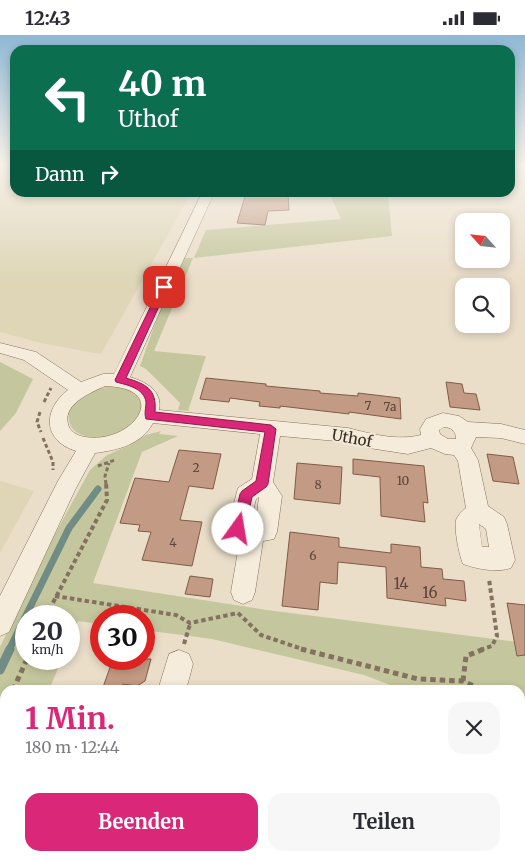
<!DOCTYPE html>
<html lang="de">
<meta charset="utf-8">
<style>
:root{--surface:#fff;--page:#f7f7f7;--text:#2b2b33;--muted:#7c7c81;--accent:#db2777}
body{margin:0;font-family:Merriweather,serif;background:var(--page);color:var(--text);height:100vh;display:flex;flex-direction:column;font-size:19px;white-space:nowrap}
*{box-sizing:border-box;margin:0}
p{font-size:16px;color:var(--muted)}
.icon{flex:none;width:28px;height:28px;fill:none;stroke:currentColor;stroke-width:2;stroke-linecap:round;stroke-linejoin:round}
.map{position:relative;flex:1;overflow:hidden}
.details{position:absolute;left:0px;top:650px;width:525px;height:176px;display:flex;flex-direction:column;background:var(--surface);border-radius:15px 15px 0 0;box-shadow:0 2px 8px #0003}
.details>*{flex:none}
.banner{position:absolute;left:10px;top:10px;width:505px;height:152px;border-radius:15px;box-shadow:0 2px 8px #0003;background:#0b6e4f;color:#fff;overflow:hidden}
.needle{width:32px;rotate:297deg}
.controls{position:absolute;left:455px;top:178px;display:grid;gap:10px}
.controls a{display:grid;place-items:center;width:55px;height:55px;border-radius:10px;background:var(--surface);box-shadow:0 2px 8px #0003;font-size:25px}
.speed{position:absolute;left:15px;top:570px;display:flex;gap:10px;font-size:25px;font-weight:700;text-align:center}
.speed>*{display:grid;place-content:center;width:65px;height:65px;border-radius:50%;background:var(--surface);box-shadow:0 2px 8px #0003;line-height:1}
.speed small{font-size:12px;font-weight:400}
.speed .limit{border:8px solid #d22;background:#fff;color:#111}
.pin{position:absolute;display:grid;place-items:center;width:42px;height:42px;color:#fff;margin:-21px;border-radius:10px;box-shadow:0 2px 8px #0006}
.me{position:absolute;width:55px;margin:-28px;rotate:13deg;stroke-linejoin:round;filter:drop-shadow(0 0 4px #0008)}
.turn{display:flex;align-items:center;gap:18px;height:105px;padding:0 25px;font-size:22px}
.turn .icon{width:65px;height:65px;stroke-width:2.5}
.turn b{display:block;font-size:35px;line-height:42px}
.then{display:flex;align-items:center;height:48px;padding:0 25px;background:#0003;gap:10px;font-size:19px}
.round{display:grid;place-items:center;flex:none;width:52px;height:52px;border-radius:15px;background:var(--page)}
.headline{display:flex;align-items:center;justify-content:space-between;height:85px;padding:0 25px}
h1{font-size:30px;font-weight:700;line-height:38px;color:var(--accent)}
.action{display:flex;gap:10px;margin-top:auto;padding:10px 25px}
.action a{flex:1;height:58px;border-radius:15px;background:var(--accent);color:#fff;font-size:20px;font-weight:700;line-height:58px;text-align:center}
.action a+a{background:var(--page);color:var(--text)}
.status{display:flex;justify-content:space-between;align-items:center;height:35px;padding:0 25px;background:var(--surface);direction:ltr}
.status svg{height:14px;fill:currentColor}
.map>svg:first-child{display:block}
.farmland{fill:#ded6b7}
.green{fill:#c4c79d}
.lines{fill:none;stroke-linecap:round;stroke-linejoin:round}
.stream-far1{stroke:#708c84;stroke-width:7}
.stream{stroke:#708c84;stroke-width:9}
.building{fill:#c39a83;stroke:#805b48}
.minor-casing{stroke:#84715f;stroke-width:1}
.path-far2{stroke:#84715f;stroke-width:3;stroke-dasharray:4 2.5;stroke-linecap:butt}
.path-far1{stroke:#84715f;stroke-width:4;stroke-dasharray:4.5 3;stroke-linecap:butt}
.path{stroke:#84715f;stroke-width:5;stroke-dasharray:5.5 4;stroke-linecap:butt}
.minor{fill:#f5ecdb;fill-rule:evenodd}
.route{fill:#db2777;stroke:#8e194d}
.labels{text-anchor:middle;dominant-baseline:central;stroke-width:4;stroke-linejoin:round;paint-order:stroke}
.number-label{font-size:12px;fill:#59463a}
.street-label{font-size:15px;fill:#362a21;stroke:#f2e9d7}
.near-number-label{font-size:15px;fill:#59463a}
</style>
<div class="status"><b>12:43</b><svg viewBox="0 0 49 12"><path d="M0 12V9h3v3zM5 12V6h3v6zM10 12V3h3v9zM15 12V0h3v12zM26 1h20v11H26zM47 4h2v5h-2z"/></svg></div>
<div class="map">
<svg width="525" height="826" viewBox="0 0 525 826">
<rect width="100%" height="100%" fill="#eadec9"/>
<path class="farmland" d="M0,130H15V158H191L101,319L45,309L0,297Z
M0,446L34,456L0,518Z"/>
<path class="green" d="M329,158H388L392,201L194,223L206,195L341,184Z
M185,223H193L154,316L206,321L188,376L178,375L180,368L146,334L140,331L156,286Z
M0,327L33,344L16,378L0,396Z
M114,351C173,360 124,415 82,400C63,393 66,371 81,361C90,355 103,352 114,351Z
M161,396L159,399L178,401L142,417L93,548L267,575L525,608V701L520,699V655H403L364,640L212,604L144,595V581H101V589L78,586L69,607V581H26V624H62L49,655H5V764L0,777V612L44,519L90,435L107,420L130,410L146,400Z"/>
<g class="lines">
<path class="stream-far1" d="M9,615L69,493L98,454"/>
<path class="stream" d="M0,635L10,614"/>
</g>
<path class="building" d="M246,158H288L289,175L268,176L265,190L237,188Z
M206,343L266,349V351L320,356V358L358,361V358L400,363L401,384L349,377V379L280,371V373L259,371L260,367L230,363L229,367L200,364Z
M446,347L462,349L464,358L476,359L480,375L450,372Z
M179,415L221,419L213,454L189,451L180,485L202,487L192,531L142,525L151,497L138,496L140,490L120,488L135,443L169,447Z
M487,419L513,422L519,449L493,446Z
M353,424L424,431L428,468L423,467L425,487L381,481L380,442L353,439Z
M297,428L342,432L340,469L294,464Z
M290,497L339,503V512L391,518V509L420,512L421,532L442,534L443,544L464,546L466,566L445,563L446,571L387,563L386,532L338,527L337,549L320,547L318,575L282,571Z
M190,541L213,544L210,562L185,559Z
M507,568L525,570V620L517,621Z
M113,624H151L145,646L137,651L123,649L121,655H102Z"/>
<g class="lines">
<defs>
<path id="minor" d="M202,158H214L130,342C146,347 163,356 159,375L348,393C371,399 397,406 421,400L420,394L426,384L443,378L459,381L468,387L501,389L525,395V409L501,403L476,402L471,413L478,425L488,471L504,482L507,489L515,525L511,533C497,538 477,534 463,529C459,520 454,494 456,485C458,480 462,476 466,473L458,426L454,420L445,419L431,413L408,419L369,413L348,407L280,401L273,447L282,461L277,497L274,504L263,506L255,557L252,565L243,569L234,565L231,557L240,504L230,501L227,494L238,453L252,444L260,399L153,388C141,410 118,415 95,418L75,455L9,597L0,601V561L58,446L76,416C43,406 42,375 68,355L24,325L0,318V308L36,317L81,347L103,339H114ZM105,351C174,353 132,410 85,402C79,401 72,398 69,392C60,370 90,358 105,351ZM444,392C451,392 456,396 456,404H448L440,399L439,395ZM259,462L256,486L251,485L256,464ZM479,489L486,494L489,512H482Z
M179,615L189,619L193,629L186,655H158L169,619Z
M112,821H146L145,826H111Z
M174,821H208L207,826H173Z"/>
</defs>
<use href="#minor" class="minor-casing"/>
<path class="path-far2" d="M44,367L51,353
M40,377L37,387L41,397
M43,403L53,427V435
M98,431L115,425
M106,449L105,441L109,428"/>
<path class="path-far1" d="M55,561L176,580L190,588L238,578
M238,578L261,600L305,615
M46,581L107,465L106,447
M184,609L190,589
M480,615L492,611L497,601L489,544"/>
<path class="path" d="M301,614L418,644L463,646L482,655
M463,646L466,621L484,614
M13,655L27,624
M520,673L525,676
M0,685L5,674
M504,826L505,821"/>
<use href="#minor" class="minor"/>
</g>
<linearGradient id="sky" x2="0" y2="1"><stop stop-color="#8fb8d4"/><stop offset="0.53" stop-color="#f6f0e7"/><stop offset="1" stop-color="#f6f0e7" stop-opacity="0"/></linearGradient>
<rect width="525" height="245" fill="url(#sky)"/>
<path class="route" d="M164,249L168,252L126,343C146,349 157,354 155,377L271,390L276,394L268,449L266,452L252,462L245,494L243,498L238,499L234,498L232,494L240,459L242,456L256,446L265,397L146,384C144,378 146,373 146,367C144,353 127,350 116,347L115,345L160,252Z"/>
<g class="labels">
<g class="number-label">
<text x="368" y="370">7</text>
<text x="390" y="371">7a</text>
<text x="196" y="432">2</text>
<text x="403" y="445">10</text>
<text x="318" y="449">8</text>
<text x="173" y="507">4</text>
<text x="313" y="520">6</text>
</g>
<g class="street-label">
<text transform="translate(352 403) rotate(10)">Uthof</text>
</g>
<g class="near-number-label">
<text x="401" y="548">14</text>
<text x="430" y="557">16</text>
</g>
</g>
</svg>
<div class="controls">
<a><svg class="needle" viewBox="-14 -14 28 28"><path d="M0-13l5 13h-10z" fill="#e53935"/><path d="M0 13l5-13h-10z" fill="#7c7c81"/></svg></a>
<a><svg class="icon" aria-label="search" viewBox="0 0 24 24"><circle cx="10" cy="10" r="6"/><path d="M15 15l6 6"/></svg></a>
</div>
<div class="speed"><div>20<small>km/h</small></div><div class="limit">30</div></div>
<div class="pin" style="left:164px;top:252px;background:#d93025"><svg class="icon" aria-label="arrive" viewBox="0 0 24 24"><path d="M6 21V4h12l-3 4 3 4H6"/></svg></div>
<svg class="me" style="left:238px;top:494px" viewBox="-20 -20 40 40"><circle r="19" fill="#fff"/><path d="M0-13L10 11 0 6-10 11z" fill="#db2777"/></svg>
<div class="banner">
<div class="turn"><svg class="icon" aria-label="left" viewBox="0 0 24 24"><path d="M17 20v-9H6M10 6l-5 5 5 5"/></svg><div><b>40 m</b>Uthof</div></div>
<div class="then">Dann<svg class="icon" aria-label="right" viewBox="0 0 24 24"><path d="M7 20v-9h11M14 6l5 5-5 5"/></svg></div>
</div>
<section class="details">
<div class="headline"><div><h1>1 Min.</h1><p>180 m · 12:44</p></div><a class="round"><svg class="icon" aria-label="close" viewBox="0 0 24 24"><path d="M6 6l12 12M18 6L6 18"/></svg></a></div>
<div class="action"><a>Beenden</a><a>Teilen</a></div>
</section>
</div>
